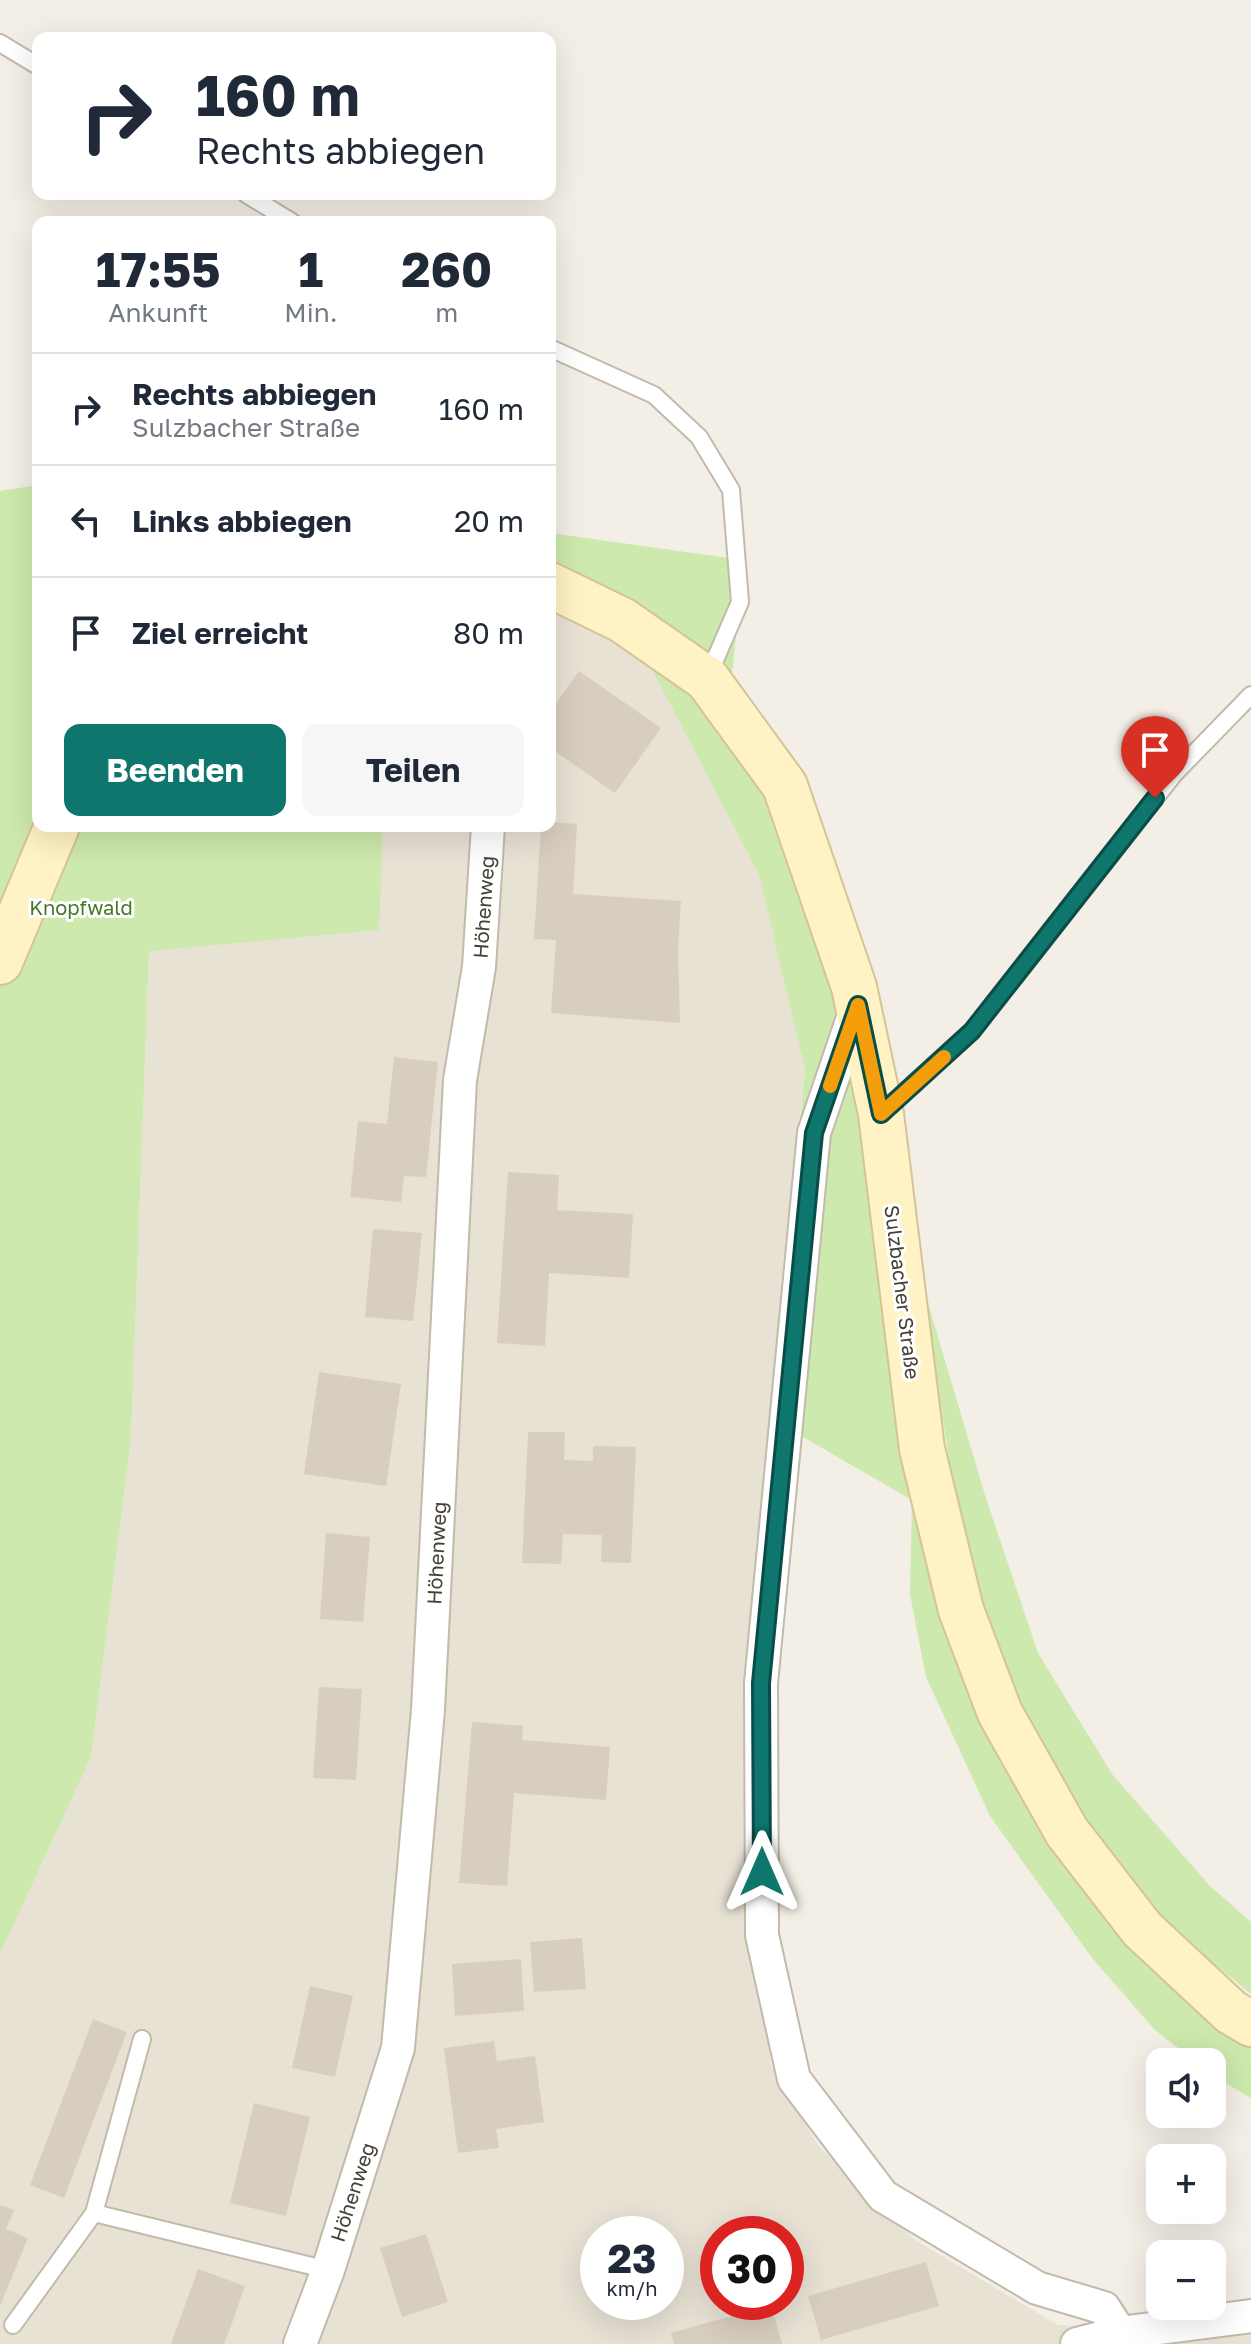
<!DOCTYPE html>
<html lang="de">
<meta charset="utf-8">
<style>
:root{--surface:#fff;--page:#f6f6f7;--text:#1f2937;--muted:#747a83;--line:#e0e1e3;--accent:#0f766e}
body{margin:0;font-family:"Golos Text",sans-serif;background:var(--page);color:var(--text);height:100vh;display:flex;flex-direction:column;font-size:30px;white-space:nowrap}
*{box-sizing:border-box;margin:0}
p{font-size:26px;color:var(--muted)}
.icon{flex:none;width:44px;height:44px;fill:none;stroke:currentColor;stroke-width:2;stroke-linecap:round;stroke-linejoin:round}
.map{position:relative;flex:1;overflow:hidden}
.details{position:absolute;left:32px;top:216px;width:524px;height:616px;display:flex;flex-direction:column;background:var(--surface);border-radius:16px;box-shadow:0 8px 32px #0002}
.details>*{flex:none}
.guide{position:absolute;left:32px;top:32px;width:524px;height:168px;border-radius:16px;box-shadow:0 8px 32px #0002;background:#fff;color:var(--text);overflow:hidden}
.controls{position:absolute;left:1146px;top:2048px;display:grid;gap:16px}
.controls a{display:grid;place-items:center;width:80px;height:80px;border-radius:16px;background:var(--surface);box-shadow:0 8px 32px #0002;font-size:40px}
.speed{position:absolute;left:580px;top:2216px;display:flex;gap:16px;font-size:40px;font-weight:700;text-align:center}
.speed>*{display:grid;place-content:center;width:104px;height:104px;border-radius:50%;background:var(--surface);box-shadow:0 8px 32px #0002;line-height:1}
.speed small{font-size:20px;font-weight:400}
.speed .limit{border:12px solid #d22;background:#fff;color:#111}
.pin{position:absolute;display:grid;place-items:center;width:68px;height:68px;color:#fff;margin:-82px -34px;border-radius:50% 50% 50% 0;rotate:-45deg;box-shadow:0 0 8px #0007}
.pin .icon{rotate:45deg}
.me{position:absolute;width:88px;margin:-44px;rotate:0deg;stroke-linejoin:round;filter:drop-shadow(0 0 6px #0008)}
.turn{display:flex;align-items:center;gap:28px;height:168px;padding:0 32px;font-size:36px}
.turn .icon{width:104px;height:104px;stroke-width:2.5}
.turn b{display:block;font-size:56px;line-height:68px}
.eta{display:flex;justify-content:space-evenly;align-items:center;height:136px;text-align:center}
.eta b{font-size:48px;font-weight:700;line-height:56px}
.button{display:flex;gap:16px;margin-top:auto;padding:16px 32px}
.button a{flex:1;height:92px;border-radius:16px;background:var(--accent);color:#fff;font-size:32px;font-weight:700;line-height:92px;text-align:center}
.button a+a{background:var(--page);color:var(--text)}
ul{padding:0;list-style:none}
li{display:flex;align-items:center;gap:24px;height:112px;padding:0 32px;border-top:2px solid var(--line)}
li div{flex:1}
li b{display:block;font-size:30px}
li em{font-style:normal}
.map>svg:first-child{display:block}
.residential{fill:#e7e2d4;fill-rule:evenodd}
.green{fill:#cde9ad}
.building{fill:#d8cebe}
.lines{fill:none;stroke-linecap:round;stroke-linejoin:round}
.service-casing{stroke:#c2baab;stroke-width:20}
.minor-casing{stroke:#c2baab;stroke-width:36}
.secondary-casing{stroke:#d5c494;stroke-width:48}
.service{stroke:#fff;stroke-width:16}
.minor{stroke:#fff;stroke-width:32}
.secondary{stroke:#fff2c4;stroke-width:44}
.route-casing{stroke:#0a4d48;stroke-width:20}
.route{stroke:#0f766e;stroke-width:14}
.slow{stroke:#f59e0b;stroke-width:14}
.labels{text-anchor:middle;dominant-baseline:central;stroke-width:6;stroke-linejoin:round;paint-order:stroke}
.park-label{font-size:20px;fill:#447927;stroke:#fff}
.street-label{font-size:20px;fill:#464035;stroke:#fff}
</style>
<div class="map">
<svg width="1251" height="2344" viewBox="0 0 1251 2344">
<rect width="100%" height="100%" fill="#f3efe6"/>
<path class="residential" d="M550,590L629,624L759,875L805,1070L782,1273L749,1685L760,1958L771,2066L818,2145L915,2240L1058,2325L1251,2335V2344H0V1954L91,1757L131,1439L149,950L378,930L383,826H550ZM598,2234H666V2302H598ZM718,2234H786V2302H718Z"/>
<path class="green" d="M38,485V826H383L379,930L149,951L131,1439L91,1757L0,1954V491Z
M550,533L743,560L731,687L804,804L919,1273L985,1495L1038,1653L1112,1774L1210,1886L1251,1922V1994L1179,1935L1121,1878L1024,1727L993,1646L962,1542L920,1273L972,1699L1251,2043V2098L1212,2075V2062H1196L1155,2030L1092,1958L990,1816L926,1677L910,1594L912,1500L770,1418L805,1070L759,875L629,625L550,590Z"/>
<path class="building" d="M579,671L661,728L615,793L550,748V712Z
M550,822L577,824L573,894L681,901L678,948L680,1023L551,1013L556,940L534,939L541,826H550Z
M394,1057L438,1062L426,1177L404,1176L401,1202L350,1197L358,1121L387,1124Z
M508,1172L559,1175L557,1210L633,1214L629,1278L549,1273L545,1346L497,1343Z
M373,1229L422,1233L413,1321L365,1317Z
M319,1372L401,1384L386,1486L304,1474Z
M528,1432H565L564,1460L593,1461V1446L636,1447L631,1563L601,1562L602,1535L563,1534L561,1564L522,1563Z
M326,1533L370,1537L363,1622L320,1619Z
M319,1687L362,1689L356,1780L313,1778Z
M472,1722L523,1726L522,1740L610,1747L606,1800L514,1793L507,1886L459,1883Z
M582,1938L586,1989L534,1992L530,1942Z
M521,1959L524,2011L455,2016L452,1964Z
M310,1986L353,1996L335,2077L292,2068Z
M93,2019L127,2032L64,2198L30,2185Z
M494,2041L497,2061L535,2056L544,2122L496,2129L499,2148L458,2153L444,2048Z
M254,2103L310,2117L286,2216L230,2203Z
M0,2205L14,2210L6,2229L28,2238L0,2306Z
M426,2234L448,2302L402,2317L380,2248Z
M926,2262L939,2306L821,2340L808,2296Z
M198,2269L245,2286L231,2326L224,2344H171Z
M771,2305L782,2344H674L671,2333Z"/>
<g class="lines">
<defs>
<path id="service" d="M0,43L38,66
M246,194L292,222
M550,348L654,395L699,437L731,490L740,602L708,676
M885,1110L972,1031L1174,774L1251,695
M94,2213L142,2039
M13,2325L94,2213L328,2270"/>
<path id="minor" d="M857,1006L814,1133L761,1683L762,1935L794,2079L883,2196L1037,2288L1104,2308L1120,2333
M300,2344L328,2270L398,2048L428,1710L460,1080L479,967L488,826
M1077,2344L1120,2333L1251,2316"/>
<path id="secondary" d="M550,585L622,620L707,679L785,786L854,987L881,1114L922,1449L961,1610L1000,1713L1067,1832L1142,1929L1231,2012L1251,2024
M0,962L57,826"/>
</defs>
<use href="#service" class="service-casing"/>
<use href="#minor" class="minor-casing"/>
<use href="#secondary" class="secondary-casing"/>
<use href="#service" class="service"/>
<use href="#minor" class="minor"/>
<use href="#secondary" class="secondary"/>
</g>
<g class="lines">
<defs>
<path id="route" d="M762,1872L761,1683L814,1133L858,1005L881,1114L972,1031L1155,798"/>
</defs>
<use href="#route" class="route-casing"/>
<use href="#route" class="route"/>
<path class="slow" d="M830,1086L858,1005L881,1114L944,1057"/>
</g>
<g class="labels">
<g class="park-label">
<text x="81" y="907">Knopfwald</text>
</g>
<g class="street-label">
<text transform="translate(483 907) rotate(-86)">Höhenweg</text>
<text transform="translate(903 1292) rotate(83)">Sulzbacher Straße</text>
<text transform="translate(436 1553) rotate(-87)">Höhenweg</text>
<text transform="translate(352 2192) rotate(-72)">Höhenweg</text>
</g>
</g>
</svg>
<div class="controls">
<a><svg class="icon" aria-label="sound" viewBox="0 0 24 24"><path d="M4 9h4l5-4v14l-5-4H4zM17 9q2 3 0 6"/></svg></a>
<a>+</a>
<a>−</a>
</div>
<div class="speed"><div>23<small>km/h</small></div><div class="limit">30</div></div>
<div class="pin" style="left:1155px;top:798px;background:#d93025"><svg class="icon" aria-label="arrive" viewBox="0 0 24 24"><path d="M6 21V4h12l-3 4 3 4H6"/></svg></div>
<svg class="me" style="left:762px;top:1872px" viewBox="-20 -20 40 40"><path d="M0-17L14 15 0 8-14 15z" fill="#0f766e" stroke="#fff" stroke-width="4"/></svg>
<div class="guide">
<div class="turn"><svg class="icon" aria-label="right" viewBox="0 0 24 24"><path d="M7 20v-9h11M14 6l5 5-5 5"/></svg><div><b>160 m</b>Rechts abbiegen</div></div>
</div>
<section class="details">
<div class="eta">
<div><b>17:55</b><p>Ankunft</p></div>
<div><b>1</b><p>Min.</p></div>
<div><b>260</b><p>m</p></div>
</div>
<ul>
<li><svg class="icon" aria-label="right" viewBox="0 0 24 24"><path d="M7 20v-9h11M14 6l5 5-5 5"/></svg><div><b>Rechts abbiegen</b><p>Sulzbacher Straße</p></div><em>160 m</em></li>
<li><svg class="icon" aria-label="left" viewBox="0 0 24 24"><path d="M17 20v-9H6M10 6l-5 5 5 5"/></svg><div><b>Links abbiegen</b></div><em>20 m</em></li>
<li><svg class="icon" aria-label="arrive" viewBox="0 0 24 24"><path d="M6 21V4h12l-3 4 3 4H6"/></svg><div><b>Ziel erreicht</b></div><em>80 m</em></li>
</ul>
<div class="button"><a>Beenden</a><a>Teilen</a></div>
</section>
</div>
